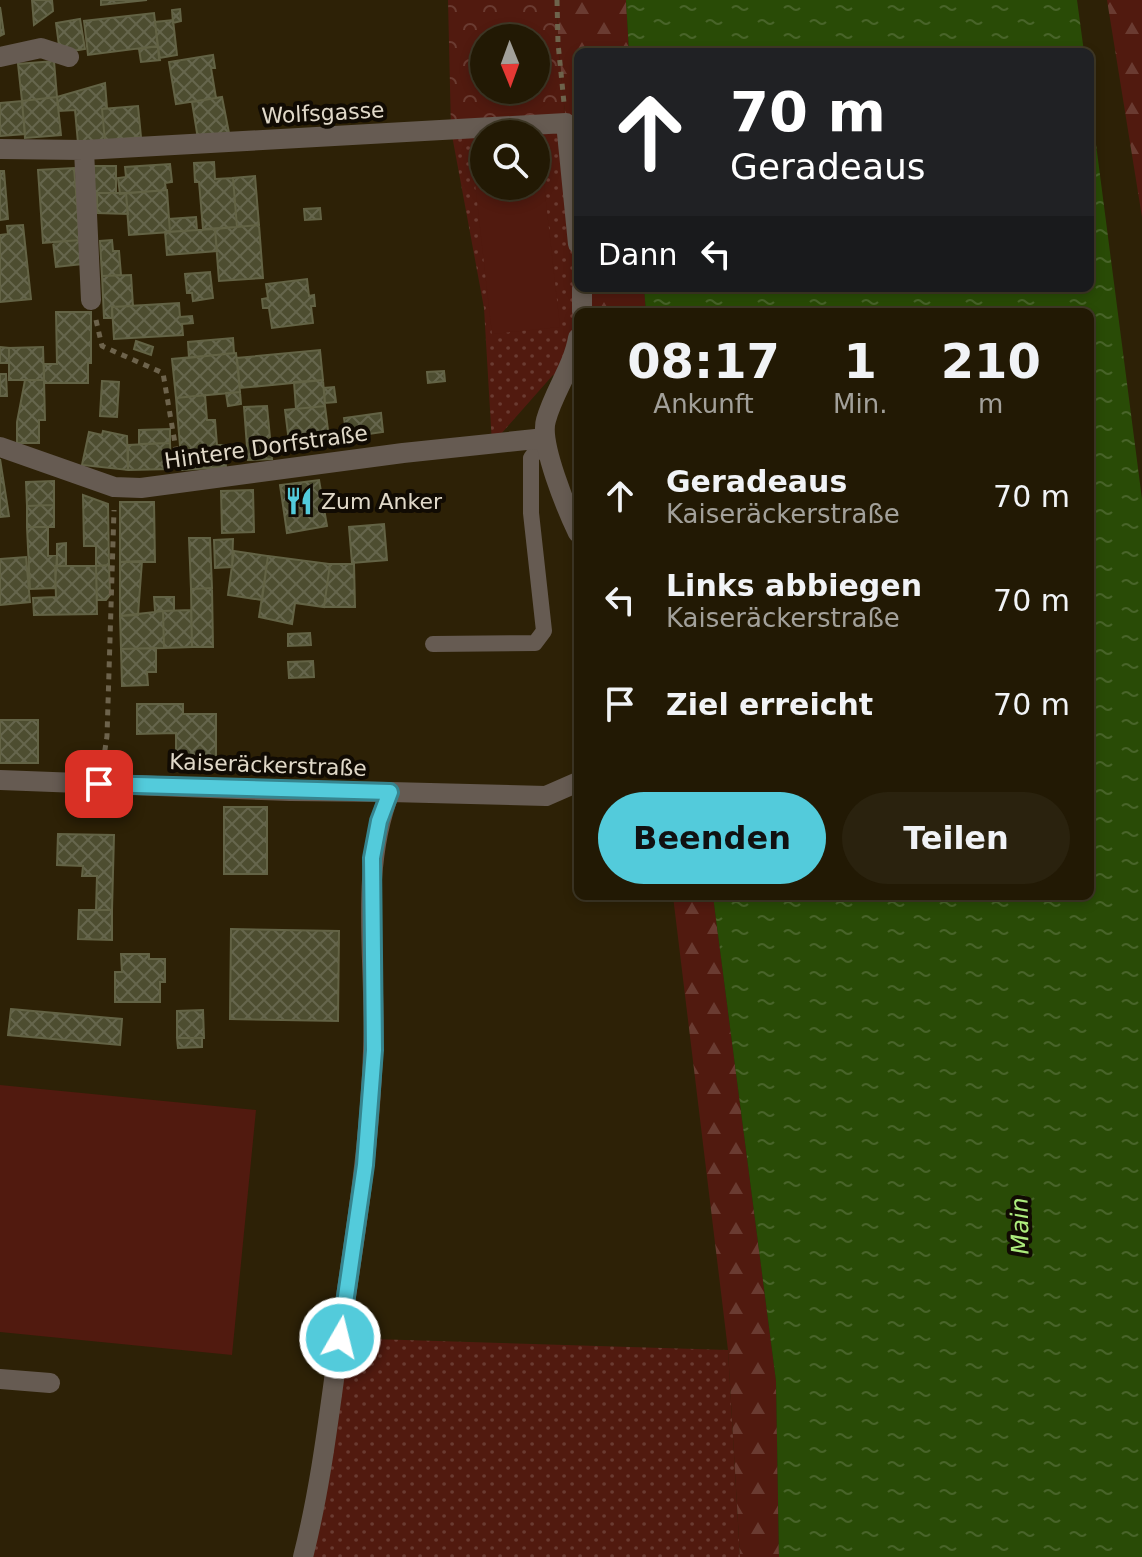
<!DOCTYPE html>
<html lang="de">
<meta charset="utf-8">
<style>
:root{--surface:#221904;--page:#2a220e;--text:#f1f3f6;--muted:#a2a09a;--line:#3f3826;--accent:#53cbdb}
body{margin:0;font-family:"DejaVu Sans",sans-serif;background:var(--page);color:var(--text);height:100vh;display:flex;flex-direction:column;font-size:30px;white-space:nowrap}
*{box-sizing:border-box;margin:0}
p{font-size:26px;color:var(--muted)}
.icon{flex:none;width:44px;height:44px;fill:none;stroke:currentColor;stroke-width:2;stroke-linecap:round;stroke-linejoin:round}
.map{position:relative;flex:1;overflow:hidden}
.details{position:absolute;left:574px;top:308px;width:520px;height:592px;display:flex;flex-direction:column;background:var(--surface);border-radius:12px;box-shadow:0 4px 12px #0003,0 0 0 2px var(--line)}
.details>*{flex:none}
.hud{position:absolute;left:574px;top:48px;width:520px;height:244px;border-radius:12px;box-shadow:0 4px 12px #0003,0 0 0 2px var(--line);background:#202124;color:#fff;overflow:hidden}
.needle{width:52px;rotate:179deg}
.controls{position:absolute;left:470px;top:24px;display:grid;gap:16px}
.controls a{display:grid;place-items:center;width:80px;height:80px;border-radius:50%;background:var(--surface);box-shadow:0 4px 12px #0003,0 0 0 2px var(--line);font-size:40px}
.pin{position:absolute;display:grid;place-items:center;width:68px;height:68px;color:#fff;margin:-34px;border-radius:16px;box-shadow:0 4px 12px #0006}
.me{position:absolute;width:88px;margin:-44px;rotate:8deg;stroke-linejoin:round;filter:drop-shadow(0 0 6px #0008)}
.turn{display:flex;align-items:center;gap:28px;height:168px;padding:0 24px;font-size:36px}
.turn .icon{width:104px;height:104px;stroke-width:2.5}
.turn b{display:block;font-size:56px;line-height:68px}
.then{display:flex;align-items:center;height:76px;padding:0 24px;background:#0003;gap:16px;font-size:30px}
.eta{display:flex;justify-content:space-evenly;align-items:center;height:136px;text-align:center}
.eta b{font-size:48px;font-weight:700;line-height:56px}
.action{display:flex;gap:16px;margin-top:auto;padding:16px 24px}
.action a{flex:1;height:92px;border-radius:48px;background:var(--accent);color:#111;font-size:32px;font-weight:700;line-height:92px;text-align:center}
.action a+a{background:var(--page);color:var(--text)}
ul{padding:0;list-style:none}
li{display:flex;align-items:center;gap:24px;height:104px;padding:0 24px}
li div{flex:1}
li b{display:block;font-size:30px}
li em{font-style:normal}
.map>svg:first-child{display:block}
.grass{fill:url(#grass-dots);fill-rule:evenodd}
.forest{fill:url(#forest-firs)}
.park{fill:url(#park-crowns);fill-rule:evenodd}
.pitch{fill:#511a0f}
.water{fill:url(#water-ripples)}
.building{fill:url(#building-cross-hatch);stroke:#636345;stroke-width:2}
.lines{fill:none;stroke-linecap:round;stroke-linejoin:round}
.path{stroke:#6d634c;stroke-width:5;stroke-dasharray:6 6;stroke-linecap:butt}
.service{stroke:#665b52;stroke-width:16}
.minor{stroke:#665b52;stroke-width:20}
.route-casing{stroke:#36848e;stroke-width:20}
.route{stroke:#53cbdb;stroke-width:14}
.labels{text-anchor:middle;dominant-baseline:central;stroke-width:8;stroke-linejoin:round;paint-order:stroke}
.street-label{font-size:22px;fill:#e1d9c9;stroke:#110b03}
.poi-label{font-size:22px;fill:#e1d9c9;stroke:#110b03;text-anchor:start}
.water-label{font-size:24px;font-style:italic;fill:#adec7d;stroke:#110b03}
</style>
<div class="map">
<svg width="1142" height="1557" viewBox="0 0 1142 1557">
<defs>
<pattern id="grass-dots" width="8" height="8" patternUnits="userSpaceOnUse" patternTransform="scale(2)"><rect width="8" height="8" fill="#511a0f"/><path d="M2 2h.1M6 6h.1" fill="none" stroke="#6a3b31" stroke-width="1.8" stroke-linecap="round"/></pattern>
<pattern id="forest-firs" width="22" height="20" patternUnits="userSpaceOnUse" patternTransform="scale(2)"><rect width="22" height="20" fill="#511a0f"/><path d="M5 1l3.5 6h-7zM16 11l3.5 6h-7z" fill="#6a3b31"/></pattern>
<pattern id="park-crowns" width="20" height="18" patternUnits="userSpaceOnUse" patternTransform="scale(2)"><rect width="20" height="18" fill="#511a0f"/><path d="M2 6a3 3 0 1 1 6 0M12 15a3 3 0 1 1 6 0" fill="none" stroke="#6a3b31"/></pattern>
<pattern id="water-ripples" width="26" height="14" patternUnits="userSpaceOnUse" patternTransform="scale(2)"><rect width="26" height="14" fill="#294b06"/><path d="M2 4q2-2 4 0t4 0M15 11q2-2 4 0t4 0" fill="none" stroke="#486429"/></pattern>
<pattern id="building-cross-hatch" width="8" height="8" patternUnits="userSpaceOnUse" patternTransform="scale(2)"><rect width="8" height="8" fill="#4d4d30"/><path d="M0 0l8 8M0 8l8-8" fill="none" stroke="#66664d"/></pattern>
</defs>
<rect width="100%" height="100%" fill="#2d2106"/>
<path class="grass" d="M566,124L578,244V338L563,383L553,375L492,444L484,308L451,130ZM484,134H536V186H484Z
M340,1338L728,1350L740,1557H303Z"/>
<path class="forest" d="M557,0H626L629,52H578V244L558,43Z
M1107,0H1142V217Z
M582,288H644L646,312H582Z
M673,896H713L776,1381L779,1557H740L728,1350Z"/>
<path class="park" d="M448,0H557L558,43L566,123L451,130ZM484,38H536V90H484Z"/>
<path class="pitch" d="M543,175L560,327L492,334L475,183L484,181V186H536V176Z
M0,1085L256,1110L232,1355L0,1332Z"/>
<path class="water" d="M626,0H1077L1084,52H629Z
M1090,98L1142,499V1557H779L776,1381L713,896H1090V312H646L644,288H1090Z"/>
<path class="building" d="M32,0H52L53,11L34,25Z
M101,0H147L101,5Z
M0,7L4,34L0,36Z
M180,9L181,21L173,23L172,10Z
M154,13L158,46L88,55L84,21Z
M80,19L85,49L60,53L56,23Z
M173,20L177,55L159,58L155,22Z
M158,46L160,60L141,62L139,49Z
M213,55L215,68H211L216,98L176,104L169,62Z
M54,61L57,97L22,101L18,64Z
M105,83L107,108L102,109L105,141L78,143L75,110L59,111L57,97Z
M57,97L61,135L25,138L22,101Z
M222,97L229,133L198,139L192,102Z
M22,101L25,134L0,136V103Z
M138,106L141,137L105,141L102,109Z
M214,162L215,179L233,178L237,227L203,229L199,182H195L194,163Z
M170,164L172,182L165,183L166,190L120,194L118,178L126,177L125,167Z
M94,166H116V193H94Z
M74,168L80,240L43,243L38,170Z
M0,171H4L8,219L0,220Z
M255,176L259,225L237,227L233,178Z
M167,190L170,232L129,235L126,193Z
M97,193H126L128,214L97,213Z
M320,208L321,219L305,220L304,209Z
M196,217L197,230L170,232L169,219Z
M23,225L31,299L0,302V235L8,234L7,226Z
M259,225L263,278L219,281L215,229Z
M215,229L217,251L167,255L165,232Z
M80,240L82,264L56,267L53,242Z
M112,240L113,251H119L121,275L102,276L100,241Z
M210,272L213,298L193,301L192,293H187L185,274Z
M131,275L133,306L112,307V318H104L102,276Z
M307,279L309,296L314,295L315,306H311L313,323L272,328L269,308H263L262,299L268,298L266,284Z
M179,303L180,317L192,316L193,323L182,324L183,335L114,339L112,307Z
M56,312H91V363H88V383H44V364H57Z
M233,338L234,353L189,358L188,342Z
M136,341L153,347L151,355L134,349Z
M0,347L9,348V363H0Z
M43,347L44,380H9V348Z
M320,350L323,380L240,388L237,358Z
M236,353L240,392L176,398L172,359Z
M444,371L445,381L428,383L427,372Z
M0,374H6L7,396H0Z
M25,380H44L45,420H39V443H17V422Z
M323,380L325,406L296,409L294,382Z
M102,381L119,382L117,417L100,416Z
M334,387L336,402L325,403L324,388Z
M240,392L241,404L228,406L226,393Z
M205,395L207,420H215L217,445H224L226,467L182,470L176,398Z
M267,406L272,459L248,460L244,407Z
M325,406L329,438L289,442L285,410Z
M381,413L383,432L347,437L344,418Z
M170,429V443L139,444V430Z
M103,431L127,436L128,470L82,465L89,432L102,435Z
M170,443L171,469L128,470V445Z
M0,459L9,516L0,517Z
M319,480L327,526L287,533L280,485Z
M54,481V505L27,506L26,482Z
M253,490L254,532L222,533L221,491Z
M83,495L108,504L109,565L96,566V546H84Z
M120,502H154L155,562H120Z
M54,505V527H27V506Z
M384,524L387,560L352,563L349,527Z
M27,527H48V556L57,555L55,588L30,589Z
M189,538H210L212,588L191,589Z
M233,539L232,567L215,568L214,540Z
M66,543V566H57V544Z
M234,551L268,556L262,600L228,595Z
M268,556L330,564L324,607L295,603L292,624L259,617Z
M26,557L30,602L0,605V559Z
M142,561L138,615L120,616V562Z
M330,564H354L355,607H324Z
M109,565L110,595L106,600H97L96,566Z
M55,566H96L97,614L34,615L33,598L56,597Z
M212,588L213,647H192L191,589Z
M154,597H174V611H155Z
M191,610L192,647L164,648L163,611Z
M163,611L164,648L121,649L120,616Z
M310,633L311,645L288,646V634Z
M156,648V672H147L148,685L122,686L121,649Z
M313,661L314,677L289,678L288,662Z
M137,704H183V714H216V758L176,759V733L137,734Z
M0,720H38V763H0Z
M224,807H267V874H224Z
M58,834L114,835L112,910H96L97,876H82L83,866L57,865Z
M79,910H112V940L78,939Z
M231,929L339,931L338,1021L230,1019Z
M121,954H149V959H165V982H160V1002H115V972H122Z
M11,1009L122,1019L120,1045L8,1035Z
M203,1010L204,1038H177V1011Z
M177,1038H202V1047L178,1048Z"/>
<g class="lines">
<path class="path" d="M557,0L558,43L564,103
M96,320L102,346L163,373L178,461
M103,763L107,736L114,510"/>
<path class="service" d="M433,644L535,643L544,631L531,513V458L545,438"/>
<path class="minor" d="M0,57L41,48L69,57
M0,149L84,150L566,123L578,244
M84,150L91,300
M582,312V288
M578,338C573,367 554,391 546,420C539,443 567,510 578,533
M0,447L114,487L141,488L403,453L545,438
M0,780L290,791L390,792
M0,1379L50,1383
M303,1557C322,1482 330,1406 341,1329C355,1237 370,1145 373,1051C377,965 358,873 390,792L546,796L578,782"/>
</g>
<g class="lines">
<defs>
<path id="route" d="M99,784L390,792L379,821L372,858L374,1050L365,1165L340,1338"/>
</defs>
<use href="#route" class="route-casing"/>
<use href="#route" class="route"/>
</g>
<defs>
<symbol id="restaurant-bare" viewBox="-9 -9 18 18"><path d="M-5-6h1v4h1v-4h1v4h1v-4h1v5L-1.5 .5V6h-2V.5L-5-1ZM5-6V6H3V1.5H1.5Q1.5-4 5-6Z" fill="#53cbdb" stroke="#110b03" stroke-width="2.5" paint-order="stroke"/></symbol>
</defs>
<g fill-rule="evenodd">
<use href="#restaurant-bare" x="279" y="481" width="40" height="40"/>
</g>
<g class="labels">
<g class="street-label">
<text transform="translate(323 113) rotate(-3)">Wolfsgasse</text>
<text transform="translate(266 447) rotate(-8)">Hintere Dorfstraße</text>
<text transform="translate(268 765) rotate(2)">Kaiseräckerstraße</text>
</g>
<g class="poi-label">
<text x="321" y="501">Zum Anker</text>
</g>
<g class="water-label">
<text transform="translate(1020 1226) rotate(-91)">Main</text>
</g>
</g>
</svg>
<div class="controls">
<a><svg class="needle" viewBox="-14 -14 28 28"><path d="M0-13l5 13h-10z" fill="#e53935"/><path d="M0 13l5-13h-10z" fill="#a2a09a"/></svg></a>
<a><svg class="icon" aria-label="search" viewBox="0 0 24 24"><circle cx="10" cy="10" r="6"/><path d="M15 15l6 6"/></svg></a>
</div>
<div class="pin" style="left:99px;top:784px;background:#d93025"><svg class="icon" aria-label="arrive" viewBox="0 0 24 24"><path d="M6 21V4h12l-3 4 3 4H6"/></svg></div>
<svg class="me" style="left:340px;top:1338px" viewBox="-20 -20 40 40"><circle r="17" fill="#53cbdb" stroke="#fff" stroke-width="3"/><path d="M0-11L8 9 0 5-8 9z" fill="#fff"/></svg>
<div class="hud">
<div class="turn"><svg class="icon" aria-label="ahead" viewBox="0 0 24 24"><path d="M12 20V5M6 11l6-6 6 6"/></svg><div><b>70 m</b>Geradeaus</div></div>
<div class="then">Dann<svg class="icon" aria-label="left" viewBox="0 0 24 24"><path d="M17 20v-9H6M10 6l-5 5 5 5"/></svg></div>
</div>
<section class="details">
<div class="eta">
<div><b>08:17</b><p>Ankunft</p></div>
<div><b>1</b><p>Min.</p></div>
<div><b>210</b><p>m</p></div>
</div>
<ul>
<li><svg class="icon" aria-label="ahead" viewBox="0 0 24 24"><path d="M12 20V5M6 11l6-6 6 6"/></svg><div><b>Geradeaus</b><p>Kaiseräckerstraße</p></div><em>70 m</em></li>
<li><svg class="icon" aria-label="left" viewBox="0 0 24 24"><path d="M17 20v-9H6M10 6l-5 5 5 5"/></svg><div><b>Links abbiegen</b><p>Kaiseräckerstraße</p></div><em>70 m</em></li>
<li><svg class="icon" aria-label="arrive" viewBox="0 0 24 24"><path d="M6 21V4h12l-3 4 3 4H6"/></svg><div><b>Ziel erreicht</b></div><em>70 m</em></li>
</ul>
<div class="action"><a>Beenden</a><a>Teilen</a></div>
</section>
</div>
